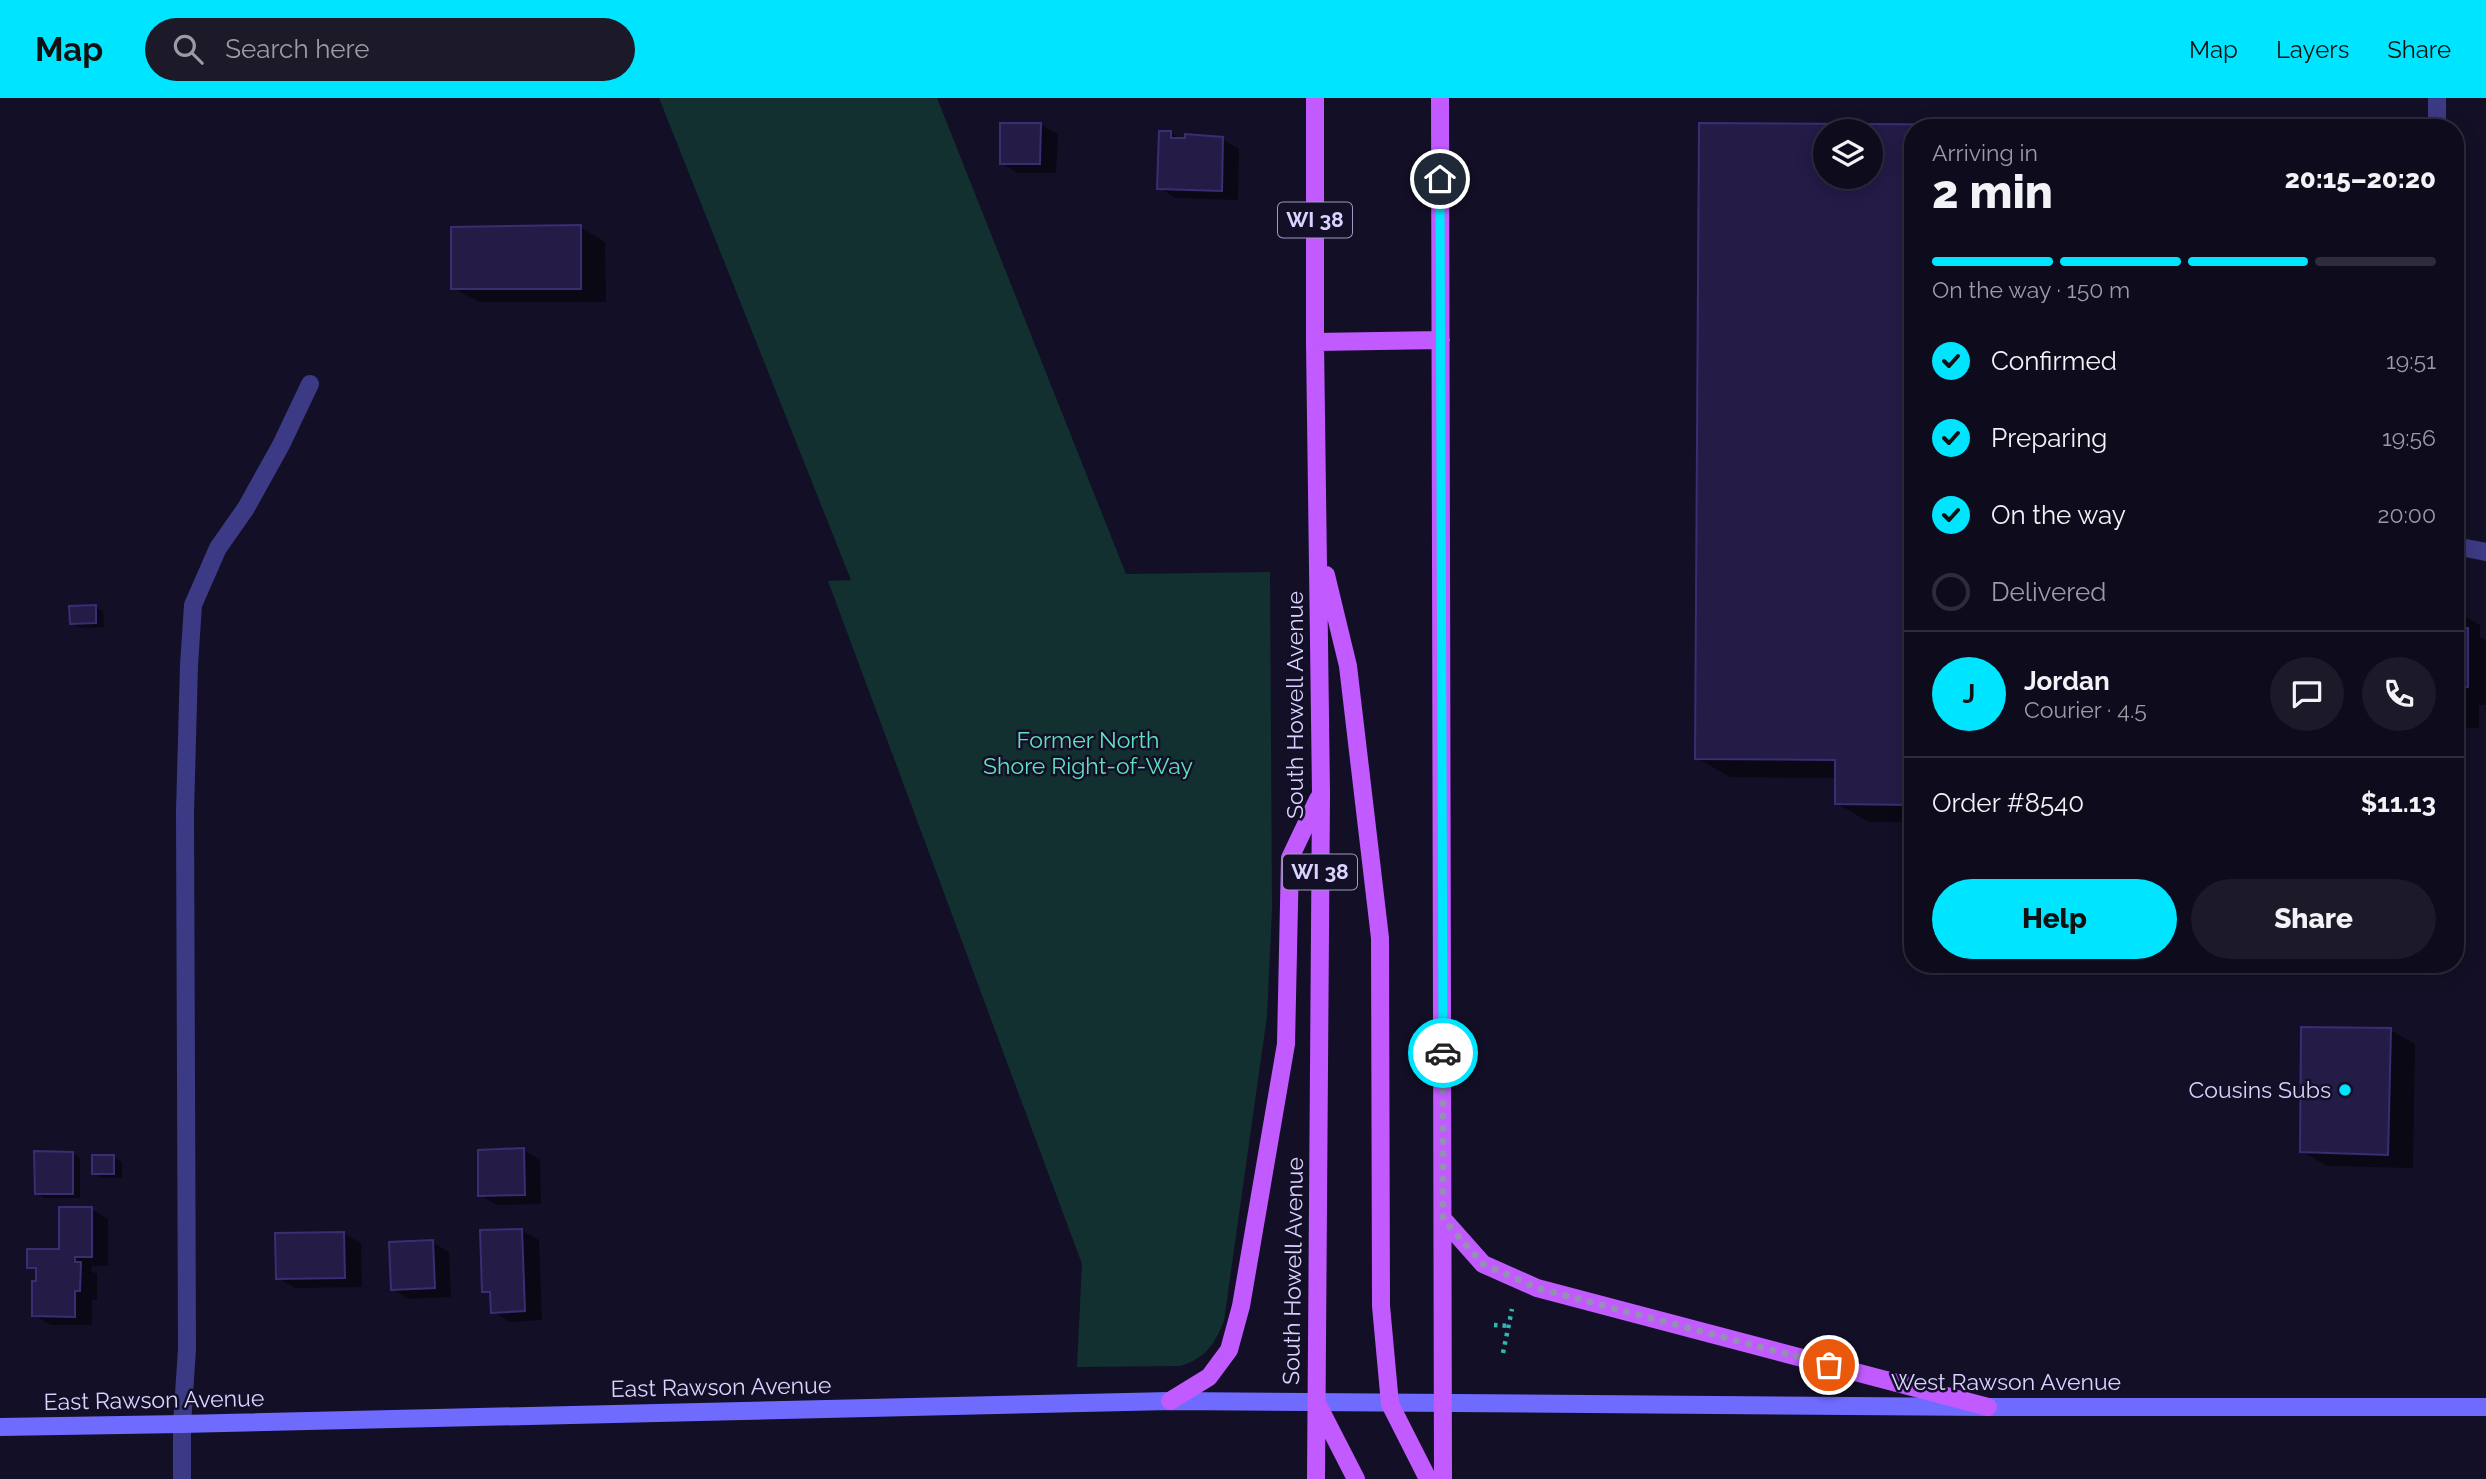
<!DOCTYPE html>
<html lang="en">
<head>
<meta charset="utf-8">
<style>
	body { margin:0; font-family:Raleway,sans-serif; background:#1c1929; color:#f1f3f6; height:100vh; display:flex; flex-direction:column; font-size:26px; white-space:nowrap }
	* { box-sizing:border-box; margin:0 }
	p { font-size:23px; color:#9b9ba3 }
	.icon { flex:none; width:38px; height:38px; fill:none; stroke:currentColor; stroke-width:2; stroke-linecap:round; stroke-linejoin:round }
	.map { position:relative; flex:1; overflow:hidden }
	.drawer { position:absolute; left:1904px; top:21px; width:560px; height:854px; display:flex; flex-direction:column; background:#0e0b1c; border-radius:28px; box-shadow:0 4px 18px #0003,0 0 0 2px #2e2b3b }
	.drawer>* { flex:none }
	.tools { position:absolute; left:1813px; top:21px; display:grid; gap:14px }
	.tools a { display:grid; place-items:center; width:70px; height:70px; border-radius:50%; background:#0e0b1c; box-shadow:0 4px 18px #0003,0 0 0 2px #2e2b3b; font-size:35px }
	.pin { position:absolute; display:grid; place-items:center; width:60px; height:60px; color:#fff; margin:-30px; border:4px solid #fff; border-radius:50%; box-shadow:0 2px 7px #0007 }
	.courier { position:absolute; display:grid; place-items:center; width:70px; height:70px; margin:-35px; border:5px solid #00e5ff; border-radius:50%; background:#fff; color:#222; box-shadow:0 2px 9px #0007 }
	.summary em { font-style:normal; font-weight:800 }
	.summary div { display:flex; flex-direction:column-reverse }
	.summary { display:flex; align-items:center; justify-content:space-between; height:119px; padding:0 28px }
	h1 { font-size:46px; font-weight:800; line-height:52px }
	.bar { display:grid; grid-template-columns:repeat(4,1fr); gap:10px 7px; align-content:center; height:84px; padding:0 28px }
	.bar i { height:9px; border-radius:5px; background:#2e2b3b }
	.bar .selected { background:#00e5ff }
	.bar p { grid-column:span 4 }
	.line { display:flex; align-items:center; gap:18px; padding:0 28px; border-top:2px solid #2e2b3b }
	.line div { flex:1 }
	.round { display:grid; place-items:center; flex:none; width:74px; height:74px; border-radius:37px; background:#1c1929 }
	ol { padding:0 28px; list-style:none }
	li { display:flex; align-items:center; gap:21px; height:77px }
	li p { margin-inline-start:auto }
	li .icon { padding:7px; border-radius:50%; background:#00e5ff; color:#111; stroke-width:4 }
	li:last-child { color:#9b9ba3 }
	li i { width:38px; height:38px; border:4px solid #2e2b3b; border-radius:50% }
	.action { display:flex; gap:14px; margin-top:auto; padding:14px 28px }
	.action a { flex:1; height:80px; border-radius:42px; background:#00e5ff; color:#111; font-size:28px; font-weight:800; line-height:80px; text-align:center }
	.action a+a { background:#1c1929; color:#f1f3f6 }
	header { display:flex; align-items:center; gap:42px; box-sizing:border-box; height:98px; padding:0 35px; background:#00e5ff; color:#111 }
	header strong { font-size:33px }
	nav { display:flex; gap:38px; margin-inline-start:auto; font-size:24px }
	.search { width:490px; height:63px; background:#1c1929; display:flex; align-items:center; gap:18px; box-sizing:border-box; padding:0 24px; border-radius:38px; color:#9b9ba3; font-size:26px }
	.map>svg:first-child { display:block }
</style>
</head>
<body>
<header>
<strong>Map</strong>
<div class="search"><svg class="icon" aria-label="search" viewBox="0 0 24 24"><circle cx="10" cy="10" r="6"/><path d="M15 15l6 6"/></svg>Search here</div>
<nav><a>Map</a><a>Layers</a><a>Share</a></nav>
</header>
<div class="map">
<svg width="2486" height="1381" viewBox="0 0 2486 1381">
	<rect width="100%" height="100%" fill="#130f26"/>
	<path fill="#12302f" d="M659 0H937L1126 476 1270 474 1272 812 1267 918 1224 1223C1214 1247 1206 1260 1180 1268L1077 1269 1082 1166 828 483 851 482Z"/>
	<path fill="#0007" fill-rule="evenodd" d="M1041 27 1058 36 1056 75H1018L1001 65Z
		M1701 27 2144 30H1913V724H1869L1836 705V680L1730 679 1697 660ZM1825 33H1871V79H1825Z
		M1171 35 1182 42 1222 41 1239 51 1238 102 1176 100 1159 90Z
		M580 129 605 144 606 204H479L453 190Z
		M95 509 103 513 104 529 80 530 72 525Z
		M2455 513 2480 527V539L2486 542V607H2479V630H2455Z
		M2390 932 2415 946 2413 1070 2327 1068 2301 1053Z
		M523 1052 540 1062 541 1106 497 1107 480 1097Z
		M72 1055 80 1060V1100H44L36 1095Z
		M114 1059 122 1064V1080H102L94 1075Z
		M91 1111 108 1121V1168H92L91 1173 97 1176V1202H92V1227H51L34 1217 38 1174 29 1169 60 1153Z
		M522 1133 539 1142 542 1222 510 1224 493 1214 492 1198 484 1193Z
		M344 1136 361 1145 362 1189 295 1190 278 1180Z
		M432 1144 449 1154 451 1199 409 1201 392 1191Z"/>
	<path fill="#241b47" stroke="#3b2d73" stroke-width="2" fill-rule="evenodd" d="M1000 25H1041L1040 66H1000Z
		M1699 25 2340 29 1913 30 1912 707 1835 706V662L1695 661ZM1825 33H1871V79H1825Z
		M1159 33H1171V40H1185V36L1223 39 1222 93 1157 91Z
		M581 127V191H451V129Z
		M96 507V525L70 526 69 508Z
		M2455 530H2468V589H2455Z
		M2301 929 2391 930 2388 1057 2300 1054Z
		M524 1050 525 1097 478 1098V1052Z
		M34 1053 73 1054V1096H35Z
		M92 1057H114V1076H92Z
		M59 1109H92V1159H75V1164H81L80 1193H75V1219L32 1218V1183H36V1170H27V1151H59Z
		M522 1131 525 1213 491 1215 490 1194H482L480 1132Z
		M344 1134 345 1180 276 1181 275 1135Z
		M433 1142 435 1190 391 1192 389 1144Z"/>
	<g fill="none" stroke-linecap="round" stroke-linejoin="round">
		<path stroke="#2fb8b0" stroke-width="4.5" stroke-dasharray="3.5 5" stroke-linecap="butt" d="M1494 1227 1508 1228
			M1503 1255 1512 1211"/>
		<path stroke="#3d3a85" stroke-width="18" d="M2437 30V0
			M2455 448 2486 454
			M182 1381V1326L187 1251 185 714 189 567 193 507 218 450 246 410 281 347 310 286"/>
		<path stroke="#6f6bff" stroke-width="18" d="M0 1329 182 1326 1170 1303 1988 1309H2486"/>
		<path stroke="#c25bff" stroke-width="18" d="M1315 0V244L1321 695 1316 1381
			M1440 0 1443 1381
			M1315 244 1441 242
			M1326 477 1348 568 1380 840 1381 1208 1390 1306 1428 1381
			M1443 1121 1483 1166 1537 1190 1988 1309
			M1170 1303 1209 1279 1229 1252 1241 1208 1286 946 1290 760 1318 701
			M1318 1307 1356 1381"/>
	</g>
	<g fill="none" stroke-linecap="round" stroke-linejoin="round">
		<path stroke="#948fb3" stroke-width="7" stroke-dasharray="0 12.6" d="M1443 955V1121L1483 1166 1537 1190 1829 1267"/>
		<path stroke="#00e5ff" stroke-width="9" d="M1440 81 1443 955"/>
	</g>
	<circle fill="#00e5ff" stroke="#130f26" stroke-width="2.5" cx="2345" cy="992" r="7"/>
	<g text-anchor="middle" stroke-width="5" stroke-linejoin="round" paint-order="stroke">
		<g fill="#130f26" stroke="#9e99be" stroke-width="2">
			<rect x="1278" y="104.5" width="74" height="35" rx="5"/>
			<rect x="1283" y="756.5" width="74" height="35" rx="5"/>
		</g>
		<g font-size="21" font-weight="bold" fill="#d9d4ff">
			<text x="1315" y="129">WI 38</text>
			<text x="1320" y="781">WI 38</text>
		</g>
		<g font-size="23" fill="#d9d4ff" stroke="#130f26">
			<text transform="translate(1295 607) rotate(-90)" y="8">South Howell Avenue</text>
			<text transform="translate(1293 1173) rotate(-89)" y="8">South Howell Avenue</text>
			<text x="2006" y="1292">West Rawson Avenue</text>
			<text transform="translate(721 1289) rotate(-1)" y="8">East Rawson Avenue</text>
			<text transform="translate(154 1302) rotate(-1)" y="8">East Rawson Avenue</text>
		</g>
		<g font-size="23" fill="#5fe0c0" stroke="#130f26">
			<text x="1088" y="650">Former North<tspan x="1088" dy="26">Shore Right-of-Way</tspan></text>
		</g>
		<g font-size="23" fill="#d9d4ff" stroke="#130f26" text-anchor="end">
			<text x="2331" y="1000">Cousins Subs</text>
		</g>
	</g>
</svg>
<div class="tools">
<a><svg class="icon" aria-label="layers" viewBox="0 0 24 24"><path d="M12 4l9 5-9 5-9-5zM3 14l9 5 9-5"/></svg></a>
</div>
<div class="pin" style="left:1829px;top:1267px;background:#ea580c"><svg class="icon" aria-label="bag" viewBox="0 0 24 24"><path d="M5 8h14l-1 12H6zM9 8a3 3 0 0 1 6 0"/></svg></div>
<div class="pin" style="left:1440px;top:81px;background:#1f2937"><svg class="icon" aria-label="home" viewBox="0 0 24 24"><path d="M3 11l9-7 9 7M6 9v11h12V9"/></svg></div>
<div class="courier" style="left:1443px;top:955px"><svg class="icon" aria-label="car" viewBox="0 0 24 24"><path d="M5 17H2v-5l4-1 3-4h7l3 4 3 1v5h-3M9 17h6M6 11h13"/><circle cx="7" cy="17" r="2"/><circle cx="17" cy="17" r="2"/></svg></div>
<section class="drawer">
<div class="summary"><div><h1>2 min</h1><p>Arriving in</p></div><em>20:15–20:20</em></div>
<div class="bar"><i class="selected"></i><i class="selected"></i><i class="selected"></i><i></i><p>On the way · 150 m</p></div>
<ol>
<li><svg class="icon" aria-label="check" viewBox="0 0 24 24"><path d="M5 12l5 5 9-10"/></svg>Confirmed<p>19:51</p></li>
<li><svg class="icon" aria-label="check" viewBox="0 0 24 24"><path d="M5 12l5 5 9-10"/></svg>Preparing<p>19:56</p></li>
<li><svg class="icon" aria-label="check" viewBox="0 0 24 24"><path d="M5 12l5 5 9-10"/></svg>On the way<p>20:00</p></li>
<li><i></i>Delivered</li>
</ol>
<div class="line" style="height:126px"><b class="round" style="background:#00e5ff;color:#111">J</b><div><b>Jordan</b><p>Courier · 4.5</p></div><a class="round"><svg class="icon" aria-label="chat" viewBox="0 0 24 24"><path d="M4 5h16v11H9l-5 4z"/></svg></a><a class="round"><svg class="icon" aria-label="phone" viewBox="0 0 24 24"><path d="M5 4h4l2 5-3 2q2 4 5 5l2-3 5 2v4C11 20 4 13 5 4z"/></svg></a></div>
<div class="line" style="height:91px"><div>Order #8540</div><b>$11.13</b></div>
<div class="action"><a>Help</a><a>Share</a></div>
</section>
</div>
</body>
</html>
